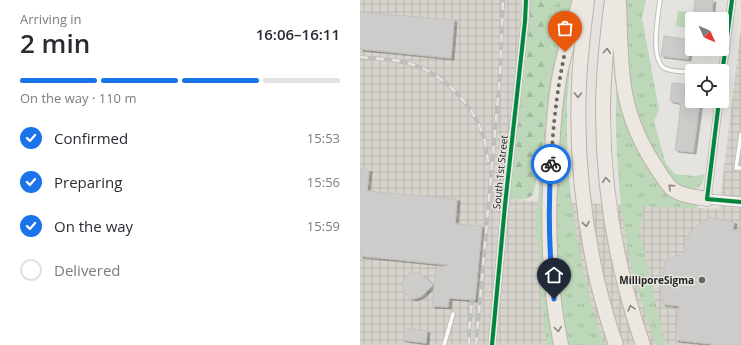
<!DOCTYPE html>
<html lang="en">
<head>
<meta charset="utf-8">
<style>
	body { margin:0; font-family:"Open Sans",sans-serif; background:#f7f7f7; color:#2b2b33; height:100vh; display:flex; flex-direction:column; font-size:15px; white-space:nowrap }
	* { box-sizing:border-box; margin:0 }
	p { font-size:13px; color:#7c7c81 }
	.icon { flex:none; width:22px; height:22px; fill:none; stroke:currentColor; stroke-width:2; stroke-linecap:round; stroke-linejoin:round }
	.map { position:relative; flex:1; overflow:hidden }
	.drawer { display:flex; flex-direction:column; background:#fff; width:360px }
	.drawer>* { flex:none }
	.needle { width:26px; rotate:135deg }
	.controls { position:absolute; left:325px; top:12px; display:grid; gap:8px }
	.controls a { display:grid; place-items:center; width:44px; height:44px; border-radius:4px; background:#fff; box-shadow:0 4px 16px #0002; font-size:20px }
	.pin { position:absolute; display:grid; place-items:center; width:34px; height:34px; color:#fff; margin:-41px -17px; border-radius:50% 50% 50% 0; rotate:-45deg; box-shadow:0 0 4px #0007 }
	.pin .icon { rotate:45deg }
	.courier { position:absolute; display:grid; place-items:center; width:40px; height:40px; margin:-20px; border:3px solid #1a73e8; border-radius:50%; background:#fff; color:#222; box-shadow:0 1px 5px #0007 }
	.summary em { font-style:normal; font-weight:600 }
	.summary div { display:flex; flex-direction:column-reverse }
	.summary { display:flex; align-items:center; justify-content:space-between; height:68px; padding:0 20px }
	h1 { font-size:26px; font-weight:600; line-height:30px }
	.bar { display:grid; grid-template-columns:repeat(4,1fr); gap:6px 4px; align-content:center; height:48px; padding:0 20px }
	.bar i { height:5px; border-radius:3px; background:#e1e1e2 }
	.bar .selected { background:#1a73e8 }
	.bar p { grid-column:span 4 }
	ol { padding:0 20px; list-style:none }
	li { display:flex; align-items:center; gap:12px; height:44px }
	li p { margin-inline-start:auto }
	li .icon { padding:4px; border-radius:50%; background:#1a73e8; color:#fff; stroke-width:4 }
	li:last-child { color:#7c7c81 }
	li i { width:22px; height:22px; border:2px solid #e1e1e2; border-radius:50% }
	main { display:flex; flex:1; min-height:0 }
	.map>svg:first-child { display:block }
</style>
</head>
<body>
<main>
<section class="drawer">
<div class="summary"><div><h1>2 min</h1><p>Arriving in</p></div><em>16:06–16:11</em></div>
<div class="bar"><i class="selected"></i><i class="selected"></i><i class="selected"></i><i></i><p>On the way · 110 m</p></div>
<ol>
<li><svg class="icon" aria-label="check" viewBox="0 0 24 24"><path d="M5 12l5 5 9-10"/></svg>Confirmed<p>15:53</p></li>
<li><svg class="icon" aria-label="check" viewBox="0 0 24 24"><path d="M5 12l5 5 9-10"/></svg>Preparing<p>15:56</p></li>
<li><svg class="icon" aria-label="check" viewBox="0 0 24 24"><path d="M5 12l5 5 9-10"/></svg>On the way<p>15:59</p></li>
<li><i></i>Delivered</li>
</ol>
</section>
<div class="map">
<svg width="381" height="345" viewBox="0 0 381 345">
	<defs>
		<pattern id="industrial-grid" width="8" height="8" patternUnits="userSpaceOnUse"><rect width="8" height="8" fill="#d6d4cc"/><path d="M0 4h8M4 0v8" fill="none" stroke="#b8b6af"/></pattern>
		<pattern id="grass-tufts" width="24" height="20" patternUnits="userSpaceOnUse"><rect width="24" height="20" fill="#bcd8b8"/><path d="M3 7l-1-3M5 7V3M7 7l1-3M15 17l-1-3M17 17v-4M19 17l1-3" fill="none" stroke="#a1b99e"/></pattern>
		<pattern id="forest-firs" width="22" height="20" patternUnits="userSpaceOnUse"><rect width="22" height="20" fill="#bcd8b8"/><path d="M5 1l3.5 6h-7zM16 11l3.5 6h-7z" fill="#a1b99e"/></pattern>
		<filter id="shadow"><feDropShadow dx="3" dy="2" stdDeviation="0" flood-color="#0004"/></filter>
	</defs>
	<rect width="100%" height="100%" fill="#e4e3e0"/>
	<path fill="url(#industrial-grid)" d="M0 0H161L160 29 142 197 150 200 359 209 381 28V345H0Z"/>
	<path fill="url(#grass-tufts)" d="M196 0H211L206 31 196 81V345H187L184 327 176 224 179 189 178 172 181 160 189 62 192 43 189 19Z
		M266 0H286L282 18 299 110 294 121 306 164 315 174 334 176 345 174C341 192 335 190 319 189L293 157 269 94 265 10Z
		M210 56 209 80 207 100V139L208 168 214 222 221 260 232 307 244 345H205L200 307 194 225 201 102Z
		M258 60 286 158 337 202 338 206V209L283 206 280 232 305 345H296C290 326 283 307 277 287 257 214 253 136 258 60Z"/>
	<path fill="url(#forest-firs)" d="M170 0H196L189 19 192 43 189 62 181 160 173 195 166 199 150 200 169 28Z"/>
	<path fill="#bcd8b8" d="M318 11 330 12 327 28 316 26Z"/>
	<path fill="#cecccb" stroke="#c4c3c1" filter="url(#shadow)" d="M335 0H353L351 19H333Z
		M0 12 94 20 91 58 0 49Z
		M304 36 332 40V48L330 47 328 59 301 56Z
		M312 83 325 84 324 93 332 94V101H340L333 152 315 150 321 103 310 101Z
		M0 169 9 170 7 191 97 199 95 224 122 226 115 300 89 298 88 307 72 306 76 268 90 265 0 256Z
		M348 217 374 222 373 230 381 231V345H352L353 344 315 340 319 306 302 304 303 299H300L305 260H307L308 258 314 259 315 255 323 256 325 239 329 240 330 231 347 220Z
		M56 272 62 275 73 285 62 296 54 299 50 298 43 292 42 288V284L43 279 46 276 50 273Z
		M44 328 67 331 66 343 43 340Z"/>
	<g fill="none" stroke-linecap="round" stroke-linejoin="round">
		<g stroke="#bebebb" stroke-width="5.5">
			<path id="service" d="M300 0C298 15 290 58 304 68 311 72 324 71 332 73
				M381 134 376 168H381
				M84 345 93 314"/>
		</g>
		<g stroke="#bebebb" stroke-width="9">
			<path id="minor" d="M362 74 372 0
				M347 199 359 101
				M132 345 145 205 165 21 166 0"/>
		</g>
		<g stroke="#bebebb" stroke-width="11">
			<path id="tertiary" d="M347 199 381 202"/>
		</g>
		<g stroke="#bbb4ac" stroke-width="16">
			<path id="motorway" d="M227 0C224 28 220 56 219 85 216 152 223 219 238 284 243 304 249 325 256 345
				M252 0C247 37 243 75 243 112 243 192 257 270 283 345
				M259 3C260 28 260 54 263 79 266 109 278 139 294 164 300 173 305 182 312 189 322 196 336 197 347 199
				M201 345C188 281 187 216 192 152 193 128 195 103 199 79 204 52 212 26 220 0"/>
		</g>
		<use href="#service" stroke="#fbfbfa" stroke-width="3.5"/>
		<use href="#minor" stroke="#fbfbfa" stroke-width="7"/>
		<use href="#tertiary" stroke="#fbfbfa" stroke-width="9"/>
		<use href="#motorway" stroke="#ede7e1" stroke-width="14"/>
		<g stroke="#bfbebe" stroke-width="4">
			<path id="rail" d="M0 57C18 59 37 59 54 65 86 76 114 106 124 138 126 146 127 154 128 163
				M109 345V330L112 300
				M116 345 140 75 143 0"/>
		</g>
		<use href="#rail" stroke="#e5e4df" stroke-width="2.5" stroke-dasharray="8" stroke-linecap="butt"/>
		<g stroke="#e5e4df" stroke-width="6">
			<path id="cycleway" d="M362 74 372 0
				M359 101 347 199 381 202
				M132 345 145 205 165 21 166 0"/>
		</g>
		<use href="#cycleway" stroke="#00873e" stroke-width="4"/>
	</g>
	<defs><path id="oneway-chevron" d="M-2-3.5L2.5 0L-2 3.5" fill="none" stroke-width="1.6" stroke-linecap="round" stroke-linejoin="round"/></defs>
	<g stroke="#898682">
		<use href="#oneway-chevron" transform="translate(247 51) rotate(-85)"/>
		<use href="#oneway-chevron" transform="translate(218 95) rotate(91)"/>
		<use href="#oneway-chevron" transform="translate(246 180) rotate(-95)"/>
		<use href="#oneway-chevron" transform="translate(311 187) rotate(-138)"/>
		<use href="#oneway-chevron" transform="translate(226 224) rotate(80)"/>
		<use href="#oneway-chevron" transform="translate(271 308) rotate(-106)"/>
		<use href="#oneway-chevron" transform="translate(198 329) rotate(82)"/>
	</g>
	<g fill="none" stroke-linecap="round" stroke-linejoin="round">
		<path stroke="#686865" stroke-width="4" stroke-dasharray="0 7.2" d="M191 164C193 126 197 89 205 52"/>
		<path stroke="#1a73e8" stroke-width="5" d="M191 164C188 209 189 254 194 299"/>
	</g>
	<circle fill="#686865" stroke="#e5e4df" stroke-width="1.5" cx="342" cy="280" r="4"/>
	<g text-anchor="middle" stroke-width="3" stroke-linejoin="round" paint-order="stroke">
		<g font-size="10" fill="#252523" stroke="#e5e4df">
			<text transform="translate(140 172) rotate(-84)" y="4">South 1st Street</text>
		</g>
		<g font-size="10" font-weight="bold" fill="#252523" stroke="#e5e4df" text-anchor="end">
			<text x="334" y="284">MilliporeSigma</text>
		</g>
	</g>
</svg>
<div class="controls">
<a><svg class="needle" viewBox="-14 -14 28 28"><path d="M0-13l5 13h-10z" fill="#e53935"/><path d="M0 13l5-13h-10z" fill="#7c7c81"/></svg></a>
<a><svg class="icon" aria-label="locate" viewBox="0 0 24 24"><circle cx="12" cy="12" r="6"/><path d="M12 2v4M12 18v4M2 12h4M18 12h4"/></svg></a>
</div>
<div class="pin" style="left:205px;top:52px;background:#ea580c"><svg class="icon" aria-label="bag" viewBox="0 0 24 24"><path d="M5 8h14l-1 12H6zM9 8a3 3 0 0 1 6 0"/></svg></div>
<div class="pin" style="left:194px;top:299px;background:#1f2937"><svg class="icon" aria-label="home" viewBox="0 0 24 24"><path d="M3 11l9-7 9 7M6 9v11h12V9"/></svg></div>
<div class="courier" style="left:191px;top:164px"><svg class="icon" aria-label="bike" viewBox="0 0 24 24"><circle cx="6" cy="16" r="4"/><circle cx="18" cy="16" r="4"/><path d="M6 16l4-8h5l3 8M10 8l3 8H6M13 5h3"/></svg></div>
</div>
</main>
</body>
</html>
